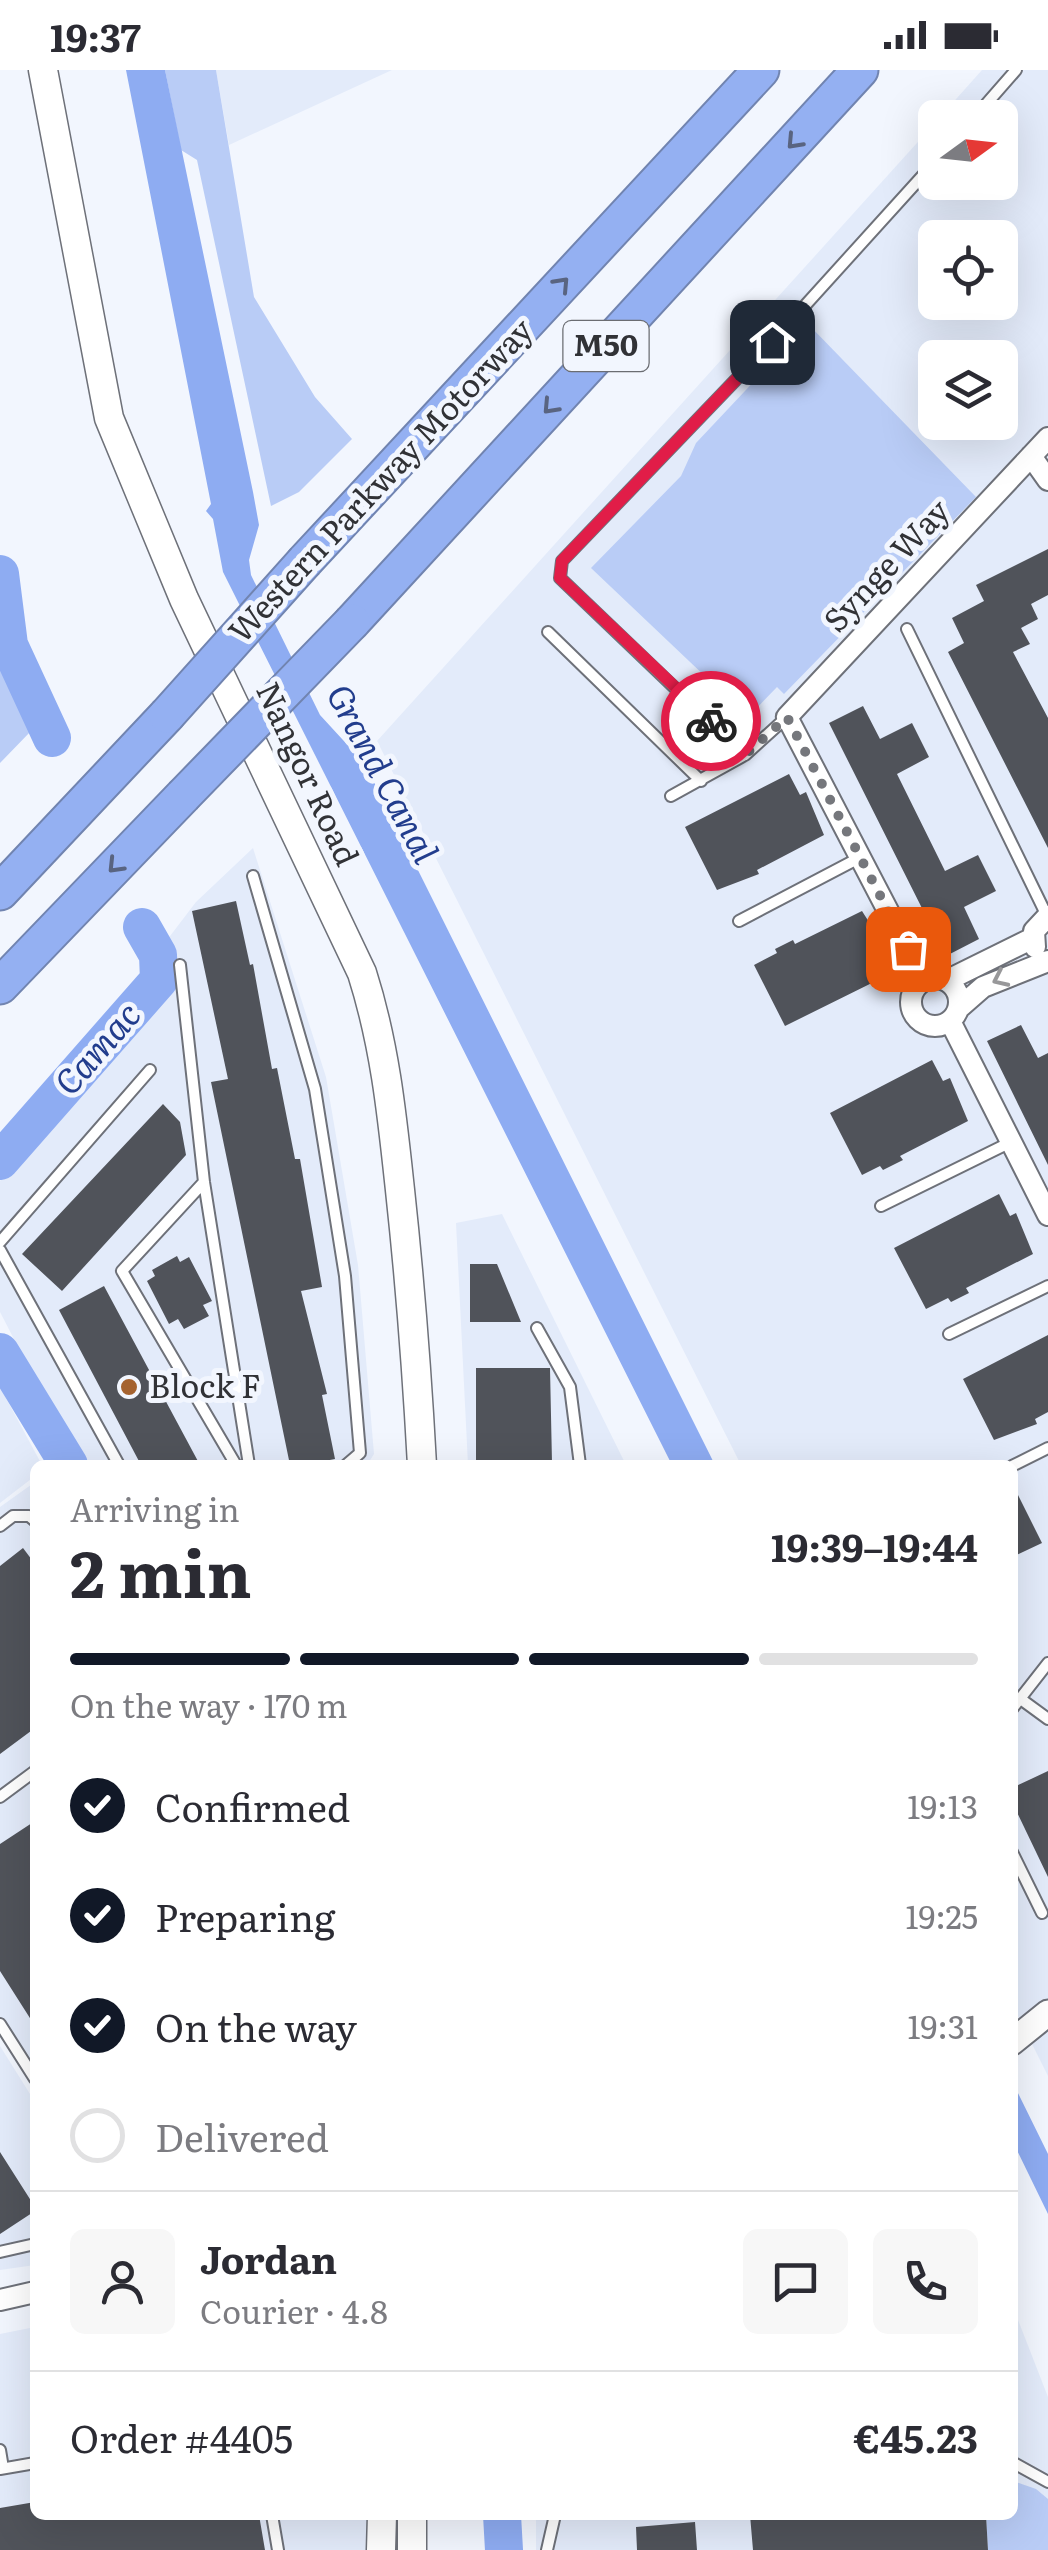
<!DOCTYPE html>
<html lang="en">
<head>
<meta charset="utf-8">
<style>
	body { margin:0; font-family:Literata,serif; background:#f7f7f7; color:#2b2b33; height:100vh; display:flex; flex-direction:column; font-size:38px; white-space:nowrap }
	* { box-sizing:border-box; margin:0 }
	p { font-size:32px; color:#7c7c81 }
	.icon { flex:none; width:55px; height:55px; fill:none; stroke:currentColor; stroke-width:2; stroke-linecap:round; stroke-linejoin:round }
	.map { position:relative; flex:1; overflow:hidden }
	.details { position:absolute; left:30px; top:1390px; width:988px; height:1060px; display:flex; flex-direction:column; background:#fff; border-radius:15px; box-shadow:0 10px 40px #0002 }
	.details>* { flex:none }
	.needle { width:65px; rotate:75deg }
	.fabs { position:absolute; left:918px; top:30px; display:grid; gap:20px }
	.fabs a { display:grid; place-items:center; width:100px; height:100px; border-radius:15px; background:#fff; box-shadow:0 10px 40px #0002; font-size:50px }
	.pin { position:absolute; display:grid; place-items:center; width:85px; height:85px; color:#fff; margin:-42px; border-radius:20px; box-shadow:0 5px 15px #0006 }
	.courier { position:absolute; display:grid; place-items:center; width:100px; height:100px; margin:-50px; border:8px solid #e11d48; border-radius:50%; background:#fff; color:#222; box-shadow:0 2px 12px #0007 }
	.summary em { font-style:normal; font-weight:700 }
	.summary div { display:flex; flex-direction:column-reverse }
	.summary { display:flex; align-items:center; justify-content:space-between; height:170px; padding:0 40px }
	h1 { font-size:65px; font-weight:700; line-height:75px }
	.bar { display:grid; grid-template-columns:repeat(4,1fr); gap:15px 10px; align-content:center; height:120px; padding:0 40px }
	.bar i { height:12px; border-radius:8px; background:#e1e1e2 }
	.bar .on { background:#111827 }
	.bar p { grid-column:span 4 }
	.line { display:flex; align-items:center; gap:25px; padding:0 40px; border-top:2px solid #e1e1e2 }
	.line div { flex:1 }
	.round { display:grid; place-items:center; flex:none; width:105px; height:105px; border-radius:15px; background:#f7f7f7 }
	ol { padding:0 40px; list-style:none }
	li { display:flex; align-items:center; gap:30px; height:110px }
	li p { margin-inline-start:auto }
	li .icon { padding:10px; border-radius:50%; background:#111827; color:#fff; stroke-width:4 }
	li:last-child { color:#7c7c81 }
	li i { width:55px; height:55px; border:5px solid #e1e1e2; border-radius:50% }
	.status { display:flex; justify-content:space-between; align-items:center; height:70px; padding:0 50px; background:#fff; direction:ltr }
	.status svg { height:28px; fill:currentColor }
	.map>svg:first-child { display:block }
</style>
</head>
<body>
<div class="status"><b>19:37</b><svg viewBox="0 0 49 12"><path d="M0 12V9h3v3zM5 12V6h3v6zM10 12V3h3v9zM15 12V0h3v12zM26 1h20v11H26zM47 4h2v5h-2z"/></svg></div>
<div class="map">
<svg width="1048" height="2480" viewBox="0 0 1048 2480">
	<rect width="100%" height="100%" fill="#f2f6fe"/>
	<path fill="#e3ebfa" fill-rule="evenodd" d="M216 0H392L229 75Z
		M982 0H1048V2006L1013 1936 1012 1395H741L377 671 935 53V112H1000V48L940 47ZM935 168H1000V232H935ZM935 288H1000V352H935Z
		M253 778 326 1007 358 1195 374 1384 367 1395H79L0 1242V1111L165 919 172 899 167 870 196 832Z
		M502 1144 626 1395H468L456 1153Z
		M0 1317 42 1395H35V1406L0 1433Z
		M35 1412V2018L0 1963V1437Z
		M0 1976 35 2032V2195L0 2200Z
		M1013 2237 1048 2327V2480H536V2445H1012Z
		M35 2257V2445H369L371 2480H0V2264Z"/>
	<path fill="#b9ccf6" d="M165 0H216L254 227 315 327 352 369 299 422 271 436 197 90 181 80Z
		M808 254 976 427 784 624 777 617 748 647 591 498 681 406 696 373Z
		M0 555 4 577 44 666 32 660 0 693Z
		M1013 2411 1036 2419 1048 2429V2480H988L986 2445H1012Z"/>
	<path fill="#8eacf2" d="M126 0H165L253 422 259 455 249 490 251 505 320 645 365 694 715 1395H672L223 502 213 449 206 441 211 434Z
		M1013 2013 1048 2084V2144L1013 2072Z"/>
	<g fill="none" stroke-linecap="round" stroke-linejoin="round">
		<path stroke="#8eacf2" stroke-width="38" d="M0 504 9 575 52 668
			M0 1091 159 910 158 885 142 857
			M0 1282 69 1395
			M502 2445 504 2480"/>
	</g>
	<path fill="#50535a" d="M1048 479V525L1031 534 1038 549 1021 558 1030 574 1013 582 1048 648V778L948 582 964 573 952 548 984 531 976 515Z
		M863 636 880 669 912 653 929 687 897 704 945 801 978 785 996 821 964 837 979 869 946 886 829 653Z
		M789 704 800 725 806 722 824 765 757 800 759 804 717 820 685 757Z
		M236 831 250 895 253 894 272 999 277 998 295 1089H300L322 1217 301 1221 327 1324 322 1325 335 1389 304 1395H290L211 1012 228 1009 192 841Z
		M862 841 886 879 879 882 890 904 785 956 754 895 777 883 775 879 793 870 795 874Z
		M1021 955 1038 988 1048 983V1095L987 971Z
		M932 990 943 1011 950 1008 968 1051 900 1086 903 1090 883 1100 880 1096 862 1105 830 1043Z
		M163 1034 180 1052 186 1085 62 1221 22 1184Z
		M999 1124 1010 1146 1016 1143 1033 1184 966 1218 969 1223 951 1232 948 1228 926 1239 894 1178Z
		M177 1186 180 1192 189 1187 212 1231 203 1235 209 1246 184 1259 178 1249 169 1254 147 1211 155 1206 152 1200Z
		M470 1194H497L521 1252H470Z
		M104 1216 200 1395H141L59 1240Z
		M1048 1265V1342L1035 1349 1037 1354 994 1370 963 1309Z
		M476 1298H550L552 1393H476Z
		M1012 1413 1042 1473 1012 1487Z
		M23 1478 35 1494V1658L0 1684V1496Z
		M1048 1701V1807L1012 1732V1718Z
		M35 1751V1956L0 1901V1774Z
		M0 2082 35 2137V2141L0 2164Z
		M35 2432V2445H259L265 2480H0V2438Z
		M750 2445H986L988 2480H753Z
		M695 2452 697 2480H637L636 2457Z"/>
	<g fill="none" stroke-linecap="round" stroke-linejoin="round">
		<g stroke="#6e7179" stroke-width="14">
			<path id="service" d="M974 48 1016 0
				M907 559 1047 846
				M548 562 701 711
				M787 647 745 685 560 508 562 491 772 272 935 92
				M671 726 745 685
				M253 806 315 1019 345 1206 360 1383 346 1395
				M739 851 861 787
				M180 895 204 1112 249 1395
				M204 1112 122 1201 236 1395
				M881 1136 1011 1072
				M0 1172 150 1000
				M0 1180 119 1395
				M537 1258 570 1317 580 1395
				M949 1264 1048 1216
				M1012 1396 1048 1378
				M0 1456 13 1446H29L35 1451
				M1022 1630 1048 1649
				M1012 1639 1048 1593
				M0 1727 35 1701
				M1012 1782 1042 1843
				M0 1954 35 2009
				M0 2182 35 2174
				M0 2380 3 2398
				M1012 2392 1048 2412
				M0 2399 35 2393
				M272 2445 278 2480
				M547 2480 555 2445"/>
		</g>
		<g stroke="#6e7179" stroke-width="24">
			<path id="minor" d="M1031 386 1048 410
				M1035 877 1034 861 1048 846
				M911 932a24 24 0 1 1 48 0a24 24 0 1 1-48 0Z
				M924 910 787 647 1048 368
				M948 910 1033 868
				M959 938 983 917 1048 891
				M950 951 1048 1145
				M0 2230 35 2222"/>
		</g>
		<g stroke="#6e7179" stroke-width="29">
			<path id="tertiary" d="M1012 1972 1048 1943"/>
		</g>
		<g stroke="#6e7179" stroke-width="31">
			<path id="secondary" d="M43 0 109 348 184 529 362 903C385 975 392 1045 400 1120 410 1212 417 1303 422 1395
				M381 2480 382 2445
				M412 2480V2445"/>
		</g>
		<g stroke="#7184b0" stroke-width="39">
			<path id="motorway" d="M305 491 761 0
				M352 552 860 0
				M0 822 167 645
				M0 916 183 726"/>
		</g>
		<use href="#service" stroke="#fff" stroke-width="10"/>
		<use href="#minor" stroke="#fff" stroke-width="20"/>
		<use href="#tertiary" stroke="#fff" stroke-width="25"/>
		<use href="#secondary" stroke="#fff" stroke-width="28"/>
		<use href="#motorway" stroke="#94b0f2" stroke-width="35"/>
		<g stroke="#7184b0" stroke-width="39" stroke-linecap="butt">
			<path id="motorway-bridge" d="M167 645 305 491
				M183 726 352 552"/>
		</g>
		<use href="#motorway-bridge" stroke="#94b0f2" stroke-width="35"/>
	</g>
	<defs><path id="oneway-chevron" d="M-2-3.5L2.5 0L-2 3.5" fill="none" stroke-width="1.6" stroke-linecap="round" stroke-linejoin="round" transform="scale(2.5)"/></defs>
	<g stroke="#596481">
		<use href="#oneway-chevron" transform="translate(794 72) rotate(133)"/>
		<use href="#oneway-chevron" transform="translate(562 214) rotate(-47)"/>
		<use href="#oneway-chevron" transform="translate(550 337) rotate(133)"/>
		<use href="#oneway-chevron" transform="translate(115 796) rotate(134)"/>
	</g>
	<use stroke="#98989a" href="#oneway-chevron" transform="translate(1000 909) rotate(155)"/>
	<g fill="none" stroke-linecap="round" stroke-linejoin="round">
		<path stroke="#75777c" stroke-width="10" stroke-dasharray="0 18" d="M711 651 745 685 787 647 908 879"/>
		<path stroke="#e11d48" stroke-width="12" d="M711 651 560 508 562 491 772 272"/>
	</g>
	<circle fill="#a56330" stroke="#f2f6fe" stroke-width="4" cx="129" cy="1317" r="10"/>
	<g text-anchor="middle" stroke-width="10" stroke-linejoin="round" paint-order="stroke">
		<rect fill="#f2f6fe" stroke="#6b6d72" stroke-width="2.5" x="563.5" y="251" width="85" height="50" rx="8"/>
		<g font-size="30" font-weight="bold" fill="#313236">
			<text x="606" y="286">M50</text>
		</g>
		<g font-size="32" fill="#313236" stroke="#f2f6fe">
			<text transform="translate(381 411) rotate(-47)" y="11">Western Parkway Motorway</text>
			<text transform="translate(887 496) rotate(-47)" y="11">Synge Way</text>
			<text transform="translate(307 704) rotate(65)" y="11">Nangor Road</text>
		</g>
		<g font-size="32" fill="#313236" stroke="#f2f6fe" text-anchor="start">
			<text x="149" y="1328">Block F</text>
		</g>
		<g font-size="35" font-style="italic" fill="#223d8d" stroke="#f2f6fe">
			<text transform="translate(382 704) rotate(62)" y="12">Grand Canal</text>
			<text transform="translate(98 979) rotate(-49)" y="12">Camac</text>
		</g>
	</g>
</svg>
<div class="fabs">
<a><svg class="needle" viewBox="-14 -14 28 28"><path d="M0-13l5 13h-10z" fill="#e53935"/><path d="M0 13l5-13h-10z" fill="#7c7c81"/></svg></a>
<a><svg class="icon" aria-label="locate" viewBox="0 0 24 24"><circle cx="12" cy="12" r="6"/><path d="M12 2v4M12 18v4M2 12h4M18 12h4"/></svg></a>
<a><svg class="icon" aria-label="layers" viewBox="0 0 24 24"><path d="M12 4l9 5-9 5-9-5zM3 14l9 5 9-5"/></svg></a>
</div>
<div class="pin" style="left:908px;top:879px;background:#ea580c"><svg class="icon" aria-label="bag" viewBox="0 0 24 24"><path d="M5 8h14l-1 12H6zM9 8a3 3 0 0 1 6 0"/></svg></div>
<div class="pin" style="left:772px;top:272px;background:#1f2937"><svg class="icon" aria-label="home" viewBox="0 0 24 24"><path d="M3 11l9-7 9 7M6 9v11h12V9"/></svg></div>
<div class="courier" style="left:711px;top:651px"><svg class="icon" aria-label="bike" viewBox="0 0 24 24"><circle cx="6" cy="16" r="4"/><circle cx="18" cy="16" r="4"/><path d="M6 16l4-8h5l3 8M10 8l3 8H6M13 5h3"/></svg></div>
<section class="details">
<div class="summary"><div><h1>2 min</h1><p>Arriving in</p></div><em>19:39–19:44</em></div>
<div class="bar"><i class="on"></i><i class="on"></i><i class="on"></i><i></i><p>On the way · 170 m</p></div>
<ol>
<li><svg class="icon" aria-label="check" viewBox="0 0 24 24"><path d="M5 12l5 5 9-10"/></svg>Confirmed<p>19:13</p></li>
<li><svg class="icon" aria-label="check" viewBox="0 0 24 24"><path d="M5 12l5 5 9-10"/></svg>Preparing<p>19:25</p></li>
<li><svg class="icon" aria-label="check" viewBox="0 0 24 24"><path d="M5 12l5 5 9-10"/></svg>On the way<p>19:31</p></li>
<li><i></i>Delivered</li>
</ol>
<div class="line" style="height:180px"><a class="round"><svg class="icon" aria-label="person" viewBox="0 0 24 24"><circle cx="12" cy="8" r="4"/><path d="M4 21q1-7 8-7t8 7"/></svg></a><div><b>Jordan</b><p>Courier · 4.8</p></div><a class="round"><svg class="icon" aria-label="chat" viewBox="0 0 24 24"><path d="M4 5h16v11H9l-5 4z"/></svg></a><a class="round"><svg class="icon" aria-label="phone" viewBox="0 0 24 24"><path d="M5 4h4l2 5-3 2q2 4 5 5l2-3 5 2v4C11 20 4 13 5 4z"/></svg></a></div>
<div class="line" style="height:130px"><div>Order #4405</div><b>€45.23</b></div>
</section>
</div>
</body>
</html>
